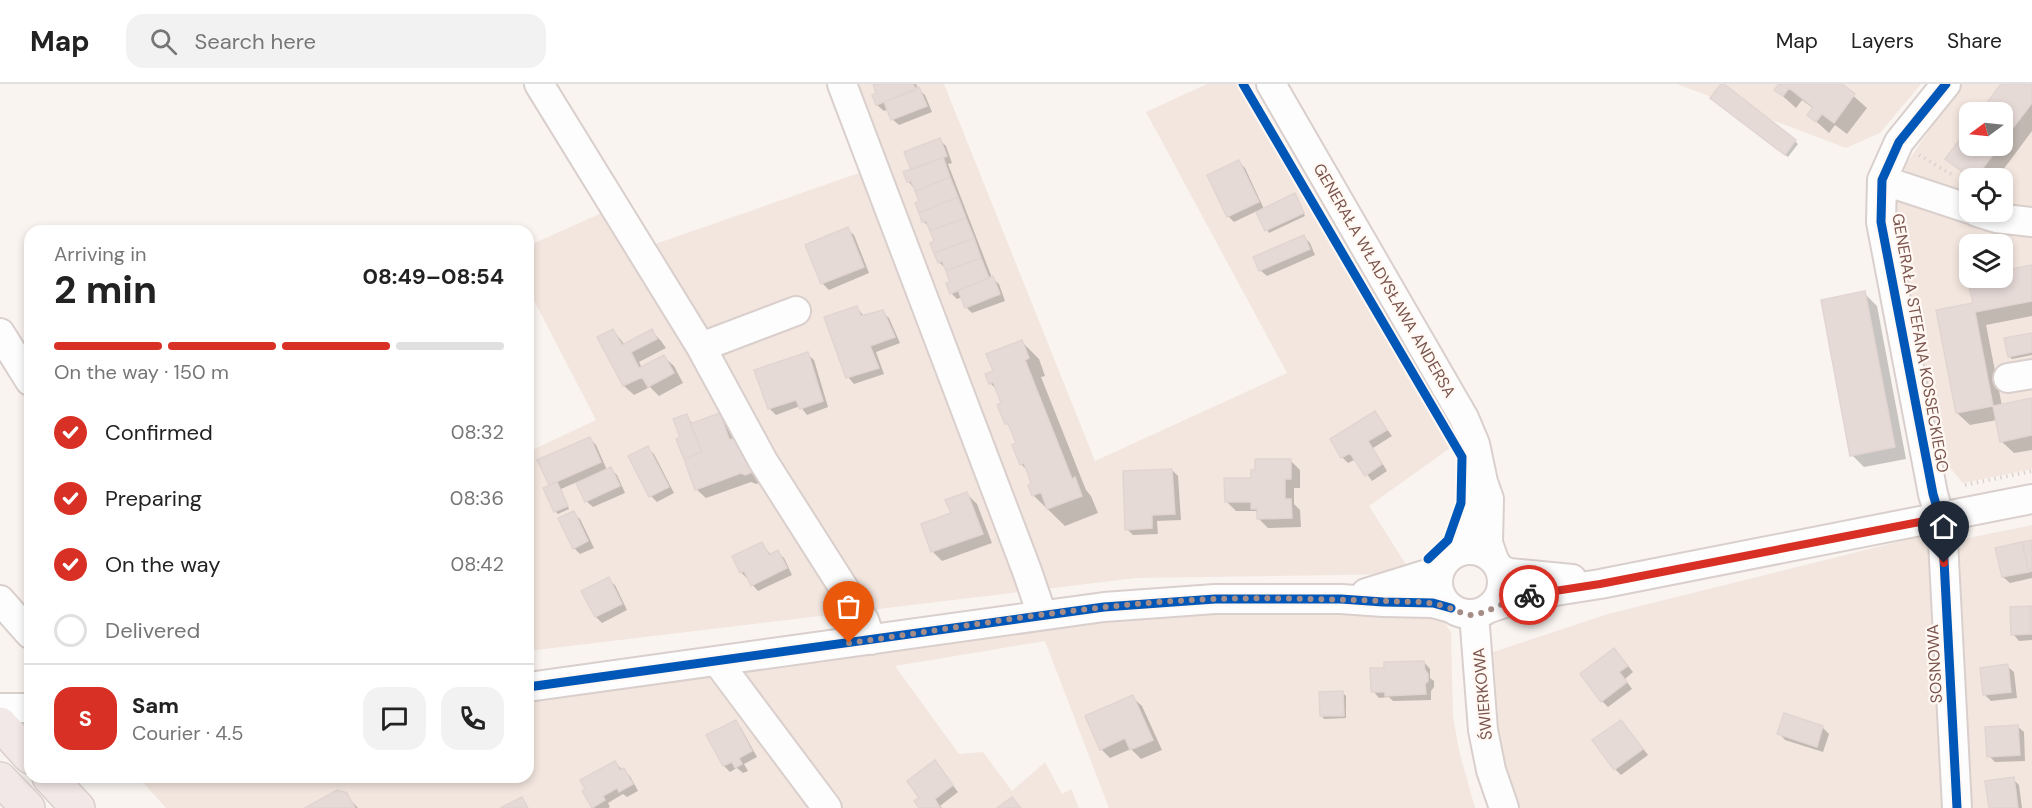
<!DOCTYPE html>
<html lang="en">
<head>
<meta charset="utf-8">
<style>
	body { margin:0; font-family:"DM Sans",sans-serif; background:#f2f2f2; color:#222; height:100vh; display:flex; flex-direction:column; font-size:22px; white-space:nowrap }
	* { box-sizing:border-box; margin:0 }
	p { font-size:20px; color:#767676 }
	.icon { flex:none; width:33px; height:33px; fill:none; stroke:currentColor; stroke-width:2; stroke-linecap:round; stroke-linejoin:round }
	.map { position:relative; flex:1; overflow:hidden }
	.side { position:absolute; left:24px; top:141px; width:510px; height:558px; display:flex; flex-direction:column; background:#fff; border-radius:18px; box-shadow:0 3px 9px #0003 }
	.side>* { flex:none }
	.needle { width:39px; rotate:255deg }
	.tools { position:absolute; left:1959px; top:18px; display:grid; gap:12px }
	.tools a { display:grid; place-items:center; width:54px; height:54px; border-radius:12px; background:#fff; box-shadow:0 3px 9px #0003; font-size:30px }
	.pin { position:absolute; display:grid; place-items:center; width:51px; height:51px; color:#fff; margin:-62px -26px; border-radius:50% 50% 50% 0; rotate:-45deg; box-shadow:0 0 6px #0007 }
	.pin .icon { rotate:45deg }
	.courier { position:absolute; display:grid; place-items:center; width:60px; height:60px; margin:-30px; border:4px solid #d93025; border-radius:50%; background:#fff; color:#222; box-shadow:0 2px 8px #0007 }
	.headline em { font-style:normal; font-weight:700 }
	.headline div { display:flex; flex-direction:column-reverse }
	.headline { display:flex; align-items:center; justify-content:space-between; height:102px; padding:0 30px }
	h1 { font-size:39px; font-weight:700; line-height:45px }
	.bar { display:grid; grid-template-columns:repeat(4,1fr); gap:9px 6px; align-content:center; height:72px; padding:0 30px }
	.bar i { height:8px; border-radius:4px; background:#e0e0e0 }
	.bar .selected { background:#d93025 }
	.bar p { grid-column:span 4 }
	.line { display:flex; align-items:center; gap:15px; padding:0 30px; border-top:2px solid #e0e0e0 }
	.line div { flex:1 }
	.round { display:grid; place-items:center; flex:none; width:63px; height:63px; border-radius:18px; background:#f2f2f2 }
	ol { padding:0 30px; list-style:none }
	li { display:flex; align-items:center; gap:18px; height:66px }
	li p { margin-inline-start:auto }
	li .icon { padding:6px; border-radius:50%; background:#d93025; color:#fff; stroke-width:4 }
	li:last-child { color:#767676 }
	li i { width:33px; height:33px; border:3px solid #e0e0e0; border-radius:50% }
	header { display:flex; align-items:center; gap:36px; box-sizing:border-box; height:84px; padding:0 30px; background:#fff; border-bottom:2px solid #e0e0e0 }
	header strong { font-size:28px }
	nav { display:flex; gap:33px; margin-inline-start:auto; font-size:21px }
	.search { width:420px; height:54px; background:#f2f2f2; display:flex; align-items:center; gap:15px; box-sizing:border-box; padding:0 21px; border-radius:18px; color:#767676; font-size:22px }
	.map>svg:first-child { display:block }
</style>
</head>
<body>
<header>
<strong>Map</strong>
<div class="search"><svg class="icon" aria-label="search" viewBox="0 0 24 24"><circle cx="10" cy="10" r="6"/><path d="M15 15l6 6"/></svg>Search here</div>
<nav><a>Map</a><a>Layers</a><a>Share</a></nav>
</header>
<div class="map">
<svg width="2032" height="724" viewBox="0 0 2032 724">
	<rect width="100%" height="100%" fill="#f9f4f0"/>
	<path fill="#f3e6df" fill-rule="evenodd" d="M829 0H944L1095 377 1287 289 1146 28 1207 0H1241L1450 364 1369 422 1412 490 1136 494 528 567V368L596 336 528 205V162L606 127 638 166 862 88Z
		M1677 0H1921L1880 49 1846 64Z
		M1960 0H2032V385L1963 399 1938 370 1893 132 1903 85ZM1970 28H2002V62H1970ZM1970 94H2002V128H1970ZM1970 160H2002V194H1970Z
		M2032 441V724H1972L1959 456Z
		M1933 449 1947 724H1520L1504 677 1499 648 1493 568 1608 530Z
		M1243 528 1438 530 1451 548 1453 632 1459 666 1475 724H1109L1045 557 895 582 959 670 983 668 1012 707 1045 678 1062 710 1071 705 1079 724H166L138 693H528V618L1048 545 1146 534Z"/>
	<path fill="#0003" d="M874 0H916L918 5 925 11 932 28 899 41 892 35 889 25 884 27 877 21 874 12 878 10Z
		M1781 0H1840L1867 24 1847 50 1835 41 1829 49 1809 31 1814 25 1802 16 1796 24 1776 6Z
		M2003 0H2032V47L1997 94 1970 95 1947 75 1970 62H2002V28H1982Z
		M1715 16 1795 57 1798 60 1788 73Z
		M940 56 946 62 952 79 948 80 992 194 999 200 1005 217 972 229 966 223 962 213 957 215 951 209 952 199 945 184 939 178 936 158 930 144 924 138 921 118 914 104 908 97 913 86Z
		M1239 78 1245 84 1264 125 1297 114 1305 132 1269 149 1257 127 1234 138 1228 132Z
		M847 145 854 151 869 189 829 206 822 199Z
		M1304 153 1310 159 1315 171 1267 192 1260 186Z
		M2032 183V232L1986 241 2002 322 2032 316V366L2014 369 2001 357 1997 336 1970 341 1957 329 1974 220 1969 195 2002 194Z
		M1864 209 1877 222 1906 375 1864 383 1852 371Z
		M857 224 864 232 882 228 889 234 900 259 876 268 884 290 854 300 848 293Z
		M613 246 625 261 652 247 661 257 666 264 639 278 642 284 664 273 674 282 683 299 659 312 650 303 634 311 624 302 599 253Z
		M2032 250V271L2012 275 2009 272Z
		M1022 258 1039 275 1045 292 1041 293 1086 406 1091 412 1098 429 1065 442 1033 411V400L1028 387 1021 380 1018 360 1013 346 1006 339 1003 320 998 307 990 299 995 288Z
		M807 270 814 276 828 323 807 331 800 322 776 331 770 325 756 287Z
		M1375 329 1392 352 1373 364 1387 387 1372 397 1356 375 1348 379 1342 373Z
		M719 331 729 340 735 357 767 396 756 400 751 398 706 414 696 405 682 354 686 332 693 340Z
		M590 355 596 361 607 386 610 385 617 391 625 409 593 423 586 417 577 398 561 405 569 425 558 430 555 427 551 402 539 377Z
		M647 364 654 370 674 409 657 418 651 412Z
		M1290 376 1300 386V404H1294V420L1300 426 1301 443 1268 444 1259 435 1258 430 1256 427H1236L1227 418 1252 395 1257 387Z
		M1172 386 1178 392 1181 436 1157 437 1158 450 1133 451 1127 445Z
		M967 410 977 420 992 459 942 477 933 468 923 441 953 430Z
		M573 429 580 435 594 464 580 470 574 464Z
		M2032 457V494L2010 499 2003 493Z
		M762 460 771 471 778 468 784 474 792 491 758 507 741 488Z
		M608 495 615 501 627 526 602 539 596 533 583 507Z
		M2032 523V556L2019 557 2013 550Z
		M1620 572 1633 588 1625 595 1632 605 1608 623 1602 617Z
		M1424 578 1430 585V594L1434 597V603L1431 607V616L1393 617 1389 613 1379 614 1373 607 1386 585Z
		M2007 582 2014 588 2017 614 1991 617 1985 611Z
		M1343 609 1346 612V634L1324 635 1322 632Z
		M1132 613 1142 622 1162 666 1141 675 1131 665 1110 674 1101 665Z
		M1785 631 1823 644 1829 650 1823 668 1785 656 1779 649Z
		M735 638 741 644 757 673 744 680 748 687 743 689 737 684 730 688 724 682Z
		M2017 642 2024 648 2025 677 1995 678 1989 672Z
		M1627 644 1648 671 1621 691 1615 685Z
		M614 678 630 692 638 707 627 713 623 710 608 719 610 723 608 724H594Z
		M935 678 958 708 940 722 942 724H920L921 714Z
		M2013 695 2019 701 2022 724H1990Z
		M346 711 358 724H308Z"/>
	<path fill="#e6dad7" stroke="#e2d5d1" stroke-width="1.5" d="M873 0H913L916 6 876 21 872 11 876 9Z
		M1721 0H1724L1796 56 1785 71 1710 14Z
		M1779 0H1842L1855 10 1834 39 1822 30 1816 38 1807 31 1813 23 1789 4 1783 12 1774 6Z
		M2001 0H2032V19L2002 58V28H1980Z
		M919 3 927 22 891 36 884 18Z
		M1970 42V62H2000L1975 94H1971L1945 75Z
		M940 54 947 72 911 86 904 68Z
		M943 73 950 93 915 107 911 97 907 98 903 88Z
		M1239 76 1259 118 1227 133 1207 91Z
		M950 93 958 113 919 129 915 119 919 117 915 107Z
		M1295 109 1304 129 1265 147 1256 128Z
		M958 113 966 134 930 147 926 137 922 138 919 129Z
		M966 134 974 154 934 169 930 159 934 157 930 147Z
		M848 143 864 183 821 200 805 161Z
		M1304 151 1310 165 1259 187 1253 173Z
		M974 154 981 174 946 187 942 177 938 179 934 169Z
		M981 174 989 194 950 210 946 199 950 198 946 187Z
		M2032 181V217L1975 228 1993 322 1956 329 1936 226 1973 219 1967 194H2002V187Z
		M993 192 1000 210 965 224 958 206Z
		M1865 207 1895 363 1850 372 1821 216Z
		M857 222 861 232 883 226 895 253 870 262 879 284 846 294 824 233Z
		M613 245 622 261 652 245 657 255 631 268 639 284 664 271 674 289 648 303 642 293 623 302 597 253Z
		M2032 249V268L2008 273 2004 254Z
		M1022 256 1029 274 1025 276 1072 395 1075 393 1082 412 1047 425 1041 408 1032 412 1028 401 1031 399 1024 379 1020 381 1012 361 1016 359 1008 339 1005 340 997 321 1001 319 993 298 989 300 985 290 993 287 986 270Z
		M808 268 823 317 800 325 796 316 768 325 754 286Z
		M2032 314V351L2000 358 1993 322Z
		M1375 327 1387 346 1368 357 1382 380 1365 392 1350 369 1341 374 1330 355Z
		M720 329 729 355 745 357 758 386 745 391 741 389 695 406 684 375 702 368 690 340Z
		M687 330 702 368 684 375 676 355 680 353 673 335Z
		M590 353 601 378 549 401 537 376Z
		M648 362 669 403 649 413 628 372Z
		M1255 375H1291V395H1285V415H1291L1292 434 1257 435V425H1251V418H1225L1224 394H1251V386H1255Z
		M611 383 620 402 585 418 576 399Z
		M1172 385 1175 430 1152 431V444L1125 446 1123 387Z
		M557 398 568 422 554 428 543 404Z
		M967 408 983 450 931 468 921 440 951 429 945 416Z
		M574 427 588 457 573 465 558 434Z
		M2032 456V487L2029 488 2022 458Z
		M762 458 769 471 778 466 787 484 751 502 744 487 740 489 732 472Z
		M2022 458 2029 488 2002 493 1995 464Z
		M609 493 622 520 595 533 581 507Z
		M2030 522H2032V550H2030Z
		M2030 522V550L2011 551 2010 523Z
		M1614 564 1628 582 1619 588 1627 598 1601 618 1580 590Z
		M1424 577 1425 586 1428 590V597L1425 600 1426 610 1385 612V608H1371L1370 584H1384V578Z
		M2008 580 2011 608 1983 611 1980 584Z
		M1343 607 1344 632H1320L1319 608Z
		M1133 611 1153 656 1130 666 1125 654 1100 666 1085 632Z
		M1784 629 1823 642 1817 663 1777 650Z
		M736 636 752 667 739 674 742 680 735 684 732 678 723 682 706 651Z
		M1621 636 1643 665 1614 686 1592 656Z
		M2018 641 2020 671 1987 673 1985 643Z
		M935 676 953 701 935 715 940 724H919L914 717 919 714 907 697Z
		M615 677 620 686 624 684 633 700 619 708 617 704 603 712 605 716 592 724 582 707 585 705 580 696Z
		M2014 693 2018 724H1989L1985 697Z
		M337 706 347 709 355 724H305Z
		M522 713 528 724H500Z
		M1012 713 1021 724H997Z"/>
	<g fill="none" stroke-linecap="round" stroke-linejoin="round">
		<g stroke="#d9cfcc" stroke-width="32">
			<path id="minor" d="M539 0 701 263 763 377 864 536 871 556
				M842 0 1027 487 1042 531
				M1271 0 1464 334 1475 360 1483 398 1489 415 1488 459 1494 476
				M1946 0 1899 58 1882 96 1881 138 1933 410 1940 434 1943 457 1957 724
				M1882 96 1970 125
				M1977 128 1996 134 2032 138
				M0 249 30 297
				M701 263 796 227
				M2008 294 2032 290
				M1438 498a32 32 0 1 1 64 0a32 32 0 1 1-64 0Z
				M1459 468C1469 445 1469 420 1483 398
				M1500 485 1509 489 1572 495
				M1366 509 1440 486
				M0 516 30 550
				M1490 524 1524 512 1600 500 2032 415
				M1474 530 1483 646 1491 686 1504 724
				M717 577 827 724
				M528 603 1104 523 1215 515H1341L1383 518 1433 519 1451 524
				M0 624H30"/>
		</g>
		<g stroke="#dacfcc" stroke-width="36">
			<path id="highway" d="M0 640 30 673
				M49 693 78 724
				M0 695 28 724"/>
		</g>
		<path stroke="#dcd2d0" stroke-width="4" stroke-dasharray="1.5 4.5" stroke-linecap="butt" d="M1919 71 1954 92
			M1965 401 2032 387"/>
		<use href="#minor" stroke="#fefdfd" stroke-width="28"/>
		<use href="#highway" stroke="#f2e8e7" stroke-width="33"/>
		<g stroke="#fff8f3" stroke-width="13">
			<path id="cycleway" d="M1243 0 1462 373 1461 419 1448 456 1428 475
				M1946 0 1899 58 1882 96 1881 138 1933 410 1940 434 1943 457 1957 724
				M528 603 1104 523 1215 515H1341L1383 518 1433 519 1451 524"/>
		</g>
		<use href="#cycleway" stroke="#0057b8" stroke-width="9"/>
	</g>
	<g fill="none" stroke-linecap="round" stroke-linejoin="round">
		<path stroke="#a68c86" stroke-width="6" stroke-dasharray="0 10.8" d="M849 559C971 542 1093 519 1216 515 1282 513 1349 516 1416 518 1427 518 1437 520 1447 523 1456 526 1463 531 1473 531 1489 529 1510 514 1529 511"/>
		<path stroke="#d93025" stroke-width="8" d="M1529 511 1600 500 1940 434 1944 479"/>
	</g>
	<g text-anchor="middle" stroke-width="4.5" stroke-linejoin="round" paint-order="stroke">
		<g font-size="16" fill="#7a544d" stroke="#fff8f3">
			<text transform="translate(1385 196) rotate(60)" y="6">GENERAŁA WŁADYSŁAWA ANDERSA</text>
			<text transform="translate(1921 259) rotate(80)" y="6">GENERAŁA STEFANA KOSSECKIEGO</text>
			<text transform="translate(1934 580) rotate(-93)" y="6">SOSNOWA</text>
			<text transform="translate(1482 610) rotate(-95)" y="6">ŚWIERKOWA</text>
		</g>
	</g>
</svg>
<div class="tools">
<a><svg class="needle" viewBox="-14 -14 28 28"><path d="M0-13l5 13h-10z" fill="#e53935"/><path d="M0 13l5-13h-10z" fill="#767676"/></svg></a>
<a><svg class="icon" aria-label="locate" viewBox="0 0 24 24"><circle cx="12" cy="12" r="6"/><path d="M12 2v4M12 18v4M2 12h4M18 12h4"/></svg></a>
<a><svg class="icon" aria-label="layers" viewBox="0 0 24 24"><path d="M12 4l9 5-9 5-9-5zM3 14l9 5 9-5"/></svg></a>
</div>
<div class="pin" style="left:849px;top:559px;background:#ea580c"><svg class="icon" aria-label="bag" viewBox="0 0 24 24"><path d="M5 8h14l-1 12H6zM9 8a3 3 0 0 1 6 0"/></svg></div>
<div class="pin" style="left:1944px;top:479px;background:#1f2937"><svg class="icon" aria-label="home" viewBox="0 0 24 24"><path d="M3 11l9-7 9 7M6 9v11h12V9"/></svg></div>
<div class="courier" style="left:1529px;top:511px"><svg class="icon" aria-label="bike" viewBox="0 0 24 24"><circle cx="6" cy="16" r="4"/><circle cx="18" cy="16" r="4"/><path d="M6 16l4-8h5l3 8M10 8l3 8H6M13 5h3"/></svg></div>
<section class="side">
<div class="headline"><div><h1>2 min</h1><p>Arriving in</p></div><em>08:49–08:54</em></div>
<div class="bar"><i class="selected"></i><i class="selected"></i><i class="selected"></i><i></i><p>On the way · 150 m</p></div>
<ol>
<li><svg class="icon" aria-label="check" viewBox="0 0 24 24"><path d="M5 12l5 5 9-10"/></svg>Confirmed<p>08:32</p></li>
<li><svg class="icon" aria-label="check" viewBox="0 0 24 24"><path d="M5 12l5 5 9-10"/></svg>Preparing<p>08:36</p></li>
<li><svg class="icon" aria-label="check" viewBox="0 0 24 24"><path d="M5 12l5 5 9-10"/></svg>On the way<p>08:42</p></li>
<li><i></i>Delivered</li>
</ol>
<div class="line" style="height:108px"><b class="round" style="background:#d93025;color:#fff">S</b><div><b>Sam</b><p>Courier · 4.5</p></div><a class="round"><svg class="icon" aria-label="chat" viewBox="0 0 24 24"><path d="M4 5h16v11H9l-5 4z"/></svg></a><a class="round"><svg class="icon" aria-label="phone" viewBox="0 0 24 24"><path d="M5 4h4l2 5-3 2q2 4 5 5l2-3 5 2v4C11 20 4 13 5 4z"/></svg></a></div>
</section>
</div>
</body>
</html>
